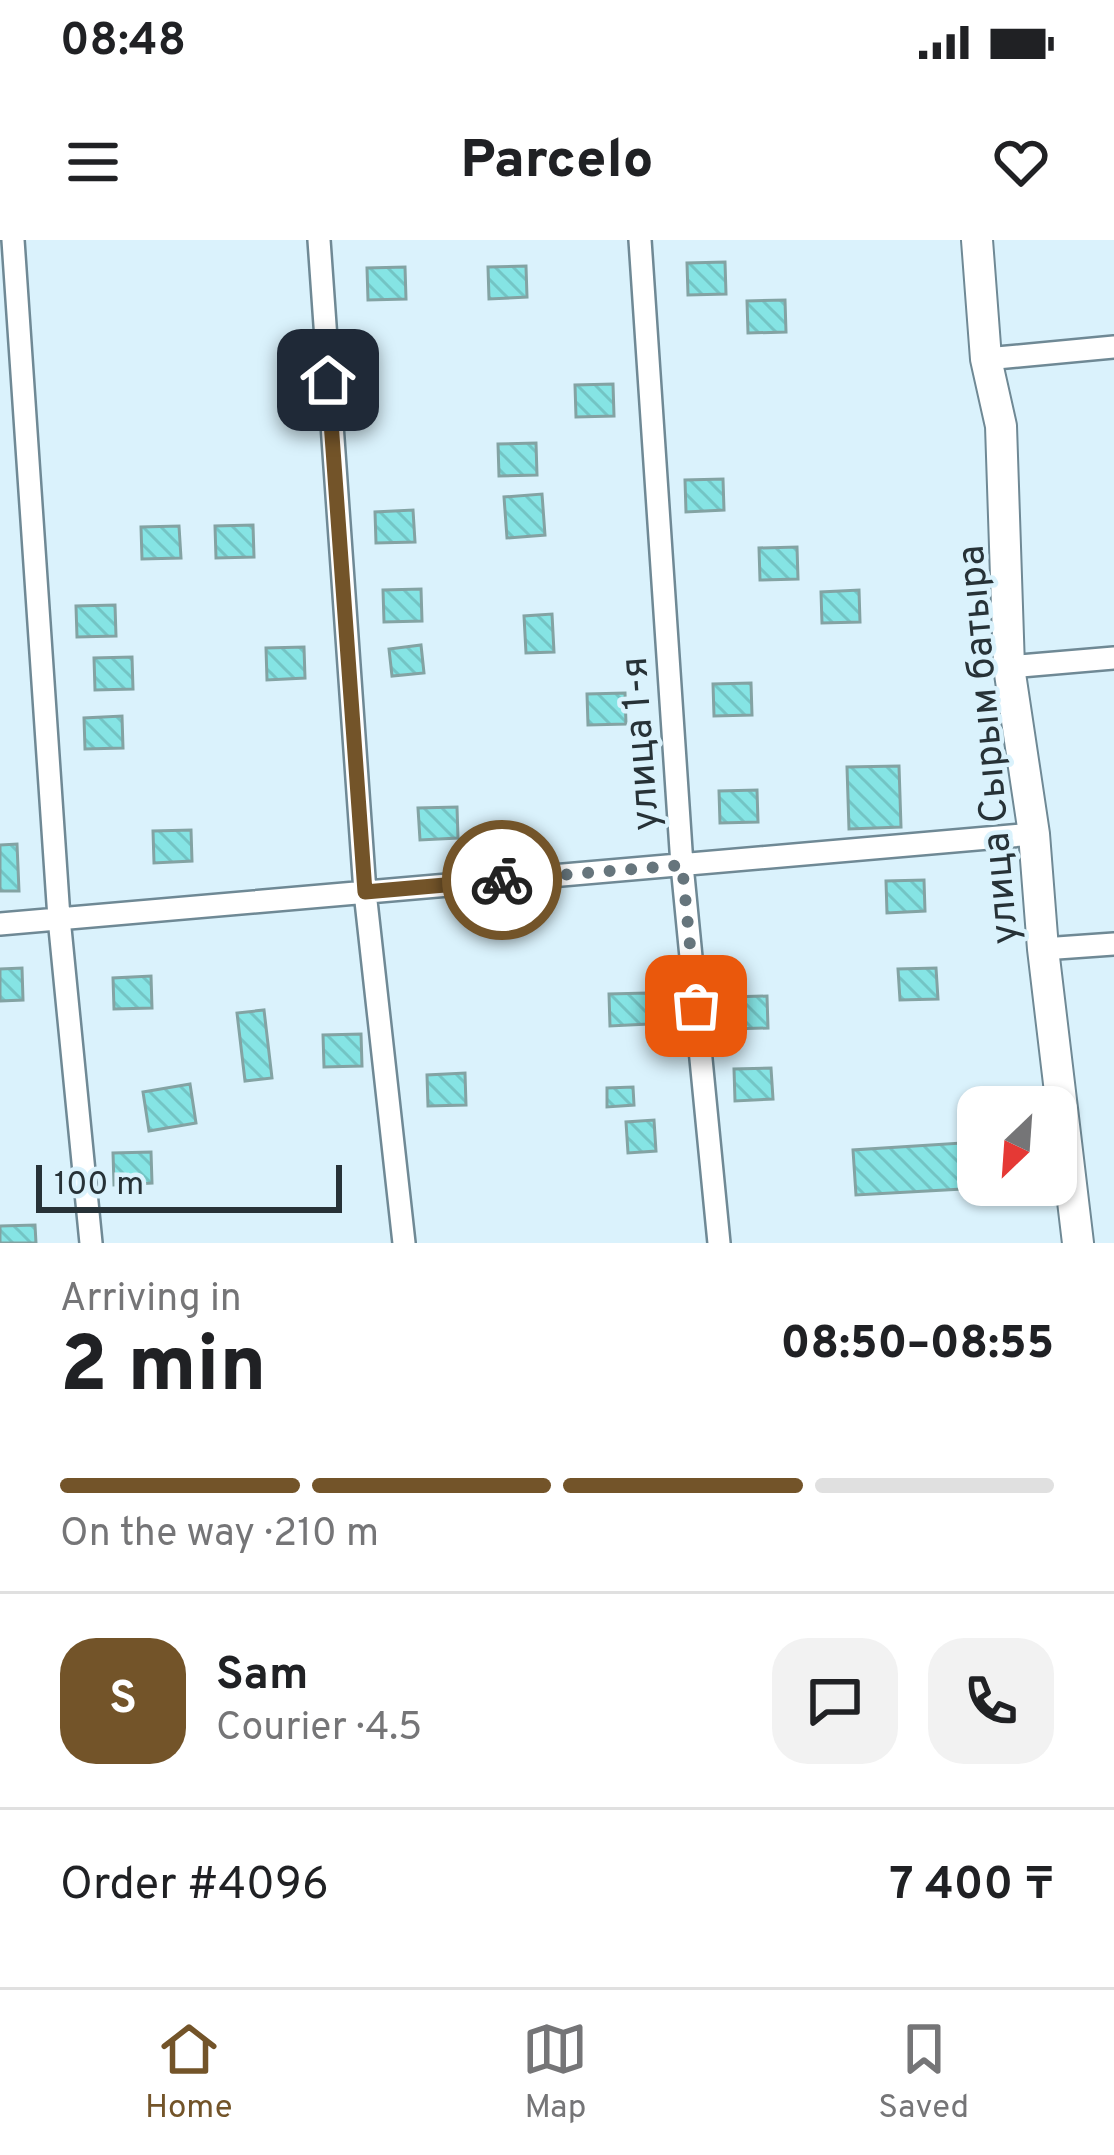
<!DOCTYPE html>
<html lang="en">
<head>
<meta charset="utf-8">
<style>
	body { margin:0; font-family:Overpass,sans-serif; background:#f2f2f2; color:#202124; height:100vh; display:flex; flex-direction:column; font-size:45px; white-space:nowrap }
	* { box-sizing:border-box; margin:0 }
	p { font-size:39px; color:#757577 }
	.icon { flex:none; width:66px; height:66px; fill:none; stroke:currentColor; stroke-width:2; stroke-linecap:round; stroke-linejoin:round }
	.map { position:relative; height:1003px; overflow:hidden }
	.details { display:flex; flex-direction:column; background:#fff; flex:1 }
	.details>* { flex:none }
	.needle { width:78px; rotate:205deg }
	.tools { position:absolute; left:957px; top:846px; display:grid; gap:24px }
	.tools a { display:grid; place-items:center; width:120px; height:120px; border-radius:24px; background:#fff; box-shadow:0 3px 9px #0004; font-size:60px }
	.scale { position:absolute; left:36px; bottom:30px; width:306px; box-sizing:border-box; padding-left:12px; border:6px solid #273237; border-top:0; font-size:33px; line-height:42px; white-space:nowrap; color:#273237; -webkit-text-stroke:9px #daf2fc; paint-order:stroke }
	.pin { position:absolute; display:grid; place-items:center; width:102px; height:102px; color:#fff; margin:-51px; border-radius:24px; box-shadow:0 6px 18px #0006 }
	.courier { position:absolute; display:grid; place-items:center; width:120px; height:120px; margin:-60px; border:9px solid #735429; border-radius:50%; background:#fff; color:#222; box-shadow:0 3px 15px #0007 }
	.summary em { font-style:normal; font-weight:800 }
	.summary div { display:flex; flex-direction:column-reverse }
	.summary { display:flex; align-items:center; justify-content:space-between; height:204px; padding:0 60px }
	h1 { font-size:78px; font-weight:800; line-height:90px }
	.bar { display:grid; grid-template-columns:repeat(4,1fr); gap:18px 12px; align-content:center; height:144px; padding:0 60px }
	.bar i { height:15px; border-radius:9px; background:#e0e0e0 }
	.bar .active { background:#735429 }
	.bar p { grid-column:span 4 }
	.line { display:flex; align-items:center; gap:30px; padding:0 60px; border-top:3px solid #e0e0e0 }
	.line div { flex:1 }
	.round { display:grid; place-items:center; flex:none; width:126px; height:126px; border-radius:36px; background:#f2f2f2 }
	.status { display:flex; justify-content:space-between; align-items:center; height:84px; padding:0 60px; background:#fff; direction:ltr }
	.status svg { height:33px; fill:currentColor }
	header { display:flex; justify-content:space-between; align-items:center; height:156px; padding:0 60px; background:#fff; font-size:54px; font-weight:800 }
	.menu { display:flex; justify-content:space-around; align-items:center; height:168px; border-top:3px solid #e0e0e0; background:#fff; font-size:33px; color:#757577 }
	.menu a { display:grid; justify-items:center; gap:6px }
	.menu .active { color:#735429 }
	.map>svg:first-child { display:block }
</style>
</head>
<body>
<div class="status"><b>08:48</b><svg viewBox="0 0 49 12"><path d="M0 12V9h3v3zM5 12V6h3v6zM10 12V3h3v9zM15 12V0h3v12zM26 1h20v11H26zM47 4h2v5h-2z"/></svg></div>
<header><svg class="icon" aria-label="menu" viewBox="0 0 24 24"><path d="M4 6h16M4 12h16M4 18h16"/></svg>Parcelo<svg class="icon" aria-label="heart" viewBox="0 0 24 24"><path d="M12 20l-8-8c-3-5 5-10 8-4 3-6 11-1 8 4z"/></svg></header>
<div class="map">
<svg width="1114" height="1003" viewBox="0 0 1114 1003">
	<defs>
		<pattern id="building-back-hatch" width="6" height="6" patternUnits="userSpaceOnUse" patternTransform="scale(3)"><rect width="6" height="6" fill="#85e4e4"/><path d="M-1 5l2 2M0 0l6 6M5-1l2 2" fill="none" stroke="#73c4c4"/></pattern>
	</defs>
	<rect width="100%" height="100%" fill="#daf2fc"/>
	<path fill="url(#building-back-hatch)" stroke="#83a3a3" stroke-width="3" d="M725 22 726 54 688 55 687 23Z
		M526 26 527 57 489 59 488 27Z
		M405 27 406 59 368 60 367 28Z
		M785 60 786 92 748 93 747 61Z
		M613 144 614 176 576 177 575 145Z
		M536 203 537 235 499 236 498 204Z
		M723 239 724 270 686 272 685 240Z
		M542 254 545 295 507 298 504 257Z
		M413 270 415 302 376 303 375 272Z
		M253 285 254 317 216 318 215 286Z
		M179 286 181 318 142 319 141 287Z
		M797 307 798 339 760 340 759 308Z
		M421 349 422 381 384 382 383 350Z
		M859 350 860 382 822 383 821 352Z
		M115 365 116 396 77 397 76 366Z
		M552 374 554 412 526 413 524 376Z
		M421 405 424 433 392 436 389 409Z
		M304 407 305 438 267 440 266 408Z
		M132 417 133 449 95 450 94 418Z
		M751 443 752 475 714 476 713 444Z
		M625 453 626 484 588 485 587 454Z
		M122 476 123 508 85 509 84 478Z
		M899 526 901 587 849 589 847 527Z
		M757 550 758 582 720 583 719 551Z
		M457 567 458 598 420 600 418 568Z
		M191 590 192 621 154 623 153 591Z
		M17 604 19 651H0V605Z
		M924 640 925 671 887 673 886 641Z
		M22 728 23 760 0 761V729Z
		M936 728 938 759 900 760 898 729Z
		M151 736 152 768 114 769 113 738Z
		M647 753 648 784 610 786 609 754Z
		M767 756 768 788 730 789 729 757Z
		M264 770 272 838 245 841 237 773Z
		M361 794 362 826 324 827 323 795Z
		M771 828 773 859 735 861 734 829Z
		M465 833 466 865 428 866 427 835Z
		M190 844 196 883 149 891 143 852Z
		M633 847 634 865 607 867V848Z
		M654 880 656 911 628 913 626 882Z
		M977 902 980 948 856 955 853 910Z
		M151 912 152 943 114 945 113 913Z
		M35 985 36 1003H0V986Z"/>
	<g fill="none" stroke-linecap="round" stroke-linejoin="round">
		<g stroke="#6f8995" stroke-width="26">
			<path id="street" d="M13 0 59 678 91 1003
				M319 0 365 652 404 1003
				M640 0 682 625 719 1003
				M986 119 1114 107
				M1009 427 1114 418
				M0 684 1034 594
				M1043 709 1114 704"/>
		</g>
		<g stroke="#6f8995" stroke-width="34">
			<path id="secondary" d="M977 0 986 119 1001 186 1009 427 1034 594 1043 709 1078 1003"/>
		</g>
		<use href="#street" stroke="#fff" stroke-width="21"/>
		<use href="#secondary" stroke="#fff" stroke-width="30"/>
	</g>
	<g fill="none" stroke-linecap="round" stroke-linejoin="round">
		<path stroke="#66757c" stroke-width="12" stroke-dasharray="0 21.6" d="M502 640 682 625 696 766"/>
		<path stroke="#735429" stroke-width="15" d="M328 140 365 652 502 640"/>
	</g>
	<g text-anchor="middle" stroke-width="9" stroke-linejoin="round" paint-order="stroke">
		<g font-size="39" fill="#273237" stroke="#daf2fc">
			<text transform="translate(638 504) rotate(-94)" y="14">улица 1-я</text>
			<text transform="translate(986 505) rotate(-95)" y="14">улица Сырым батыра</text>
		</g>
	</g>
</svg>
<div class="tools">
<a><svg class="needle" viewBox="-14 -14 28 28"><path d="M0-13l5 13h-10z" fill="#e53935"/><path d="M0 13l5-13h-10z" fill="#757577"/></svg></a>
</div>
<div class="scale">100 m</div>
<div class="pin" style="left:696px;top:766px;background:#ea580c"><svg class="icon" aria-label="bag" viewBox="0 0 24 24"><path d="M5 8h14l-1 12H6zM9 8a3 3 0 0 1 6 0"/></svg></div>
<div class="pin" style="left:328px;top:140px;background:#1f2937"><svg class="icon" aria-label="home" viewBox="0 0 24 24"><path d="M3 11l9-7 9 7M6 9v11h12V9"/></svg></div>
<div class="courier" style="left:502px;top:640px"><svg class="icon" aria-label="bike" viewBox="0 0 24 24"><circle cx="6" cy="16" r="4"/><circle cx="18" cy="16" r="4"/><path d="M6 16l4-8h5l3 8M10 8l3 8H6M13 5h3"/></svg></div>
</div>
<section class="details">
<div class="summary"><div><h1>2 min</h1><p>Arriving in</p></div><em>08:50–08:55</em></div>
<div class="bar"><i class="active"></i><i class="active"></i><i class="active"></i><i></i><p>On the way · 210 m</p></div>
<div class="line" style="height:216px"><b class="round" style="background:#735429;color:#fff">S</b><div><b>Sam</b><p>Courier · 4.5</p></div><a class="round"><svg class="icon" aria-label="chat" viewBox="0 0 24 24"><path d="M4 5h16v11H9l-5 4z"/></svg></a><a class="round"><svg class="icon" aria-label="phone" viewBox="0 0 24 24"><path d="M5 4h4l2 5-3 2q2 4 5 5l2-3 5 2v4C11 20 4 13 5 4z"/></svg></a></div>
<div class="line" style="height:156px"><div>Order #4096</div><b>7 400 ₸</b></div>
</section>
<nav class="menu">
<a class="active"><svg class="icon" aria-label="home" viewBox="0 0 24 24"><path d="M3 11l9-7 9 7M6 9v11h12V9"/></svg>Home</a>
<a><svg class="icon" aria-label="map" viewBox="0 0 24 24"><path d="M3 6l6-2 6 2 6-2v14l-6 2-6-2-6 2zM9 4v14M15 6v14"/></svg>Map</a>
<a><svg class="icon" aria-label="saved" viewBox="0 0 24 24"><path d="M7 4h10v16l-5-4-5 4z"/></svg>Saved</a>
</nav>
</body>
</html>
